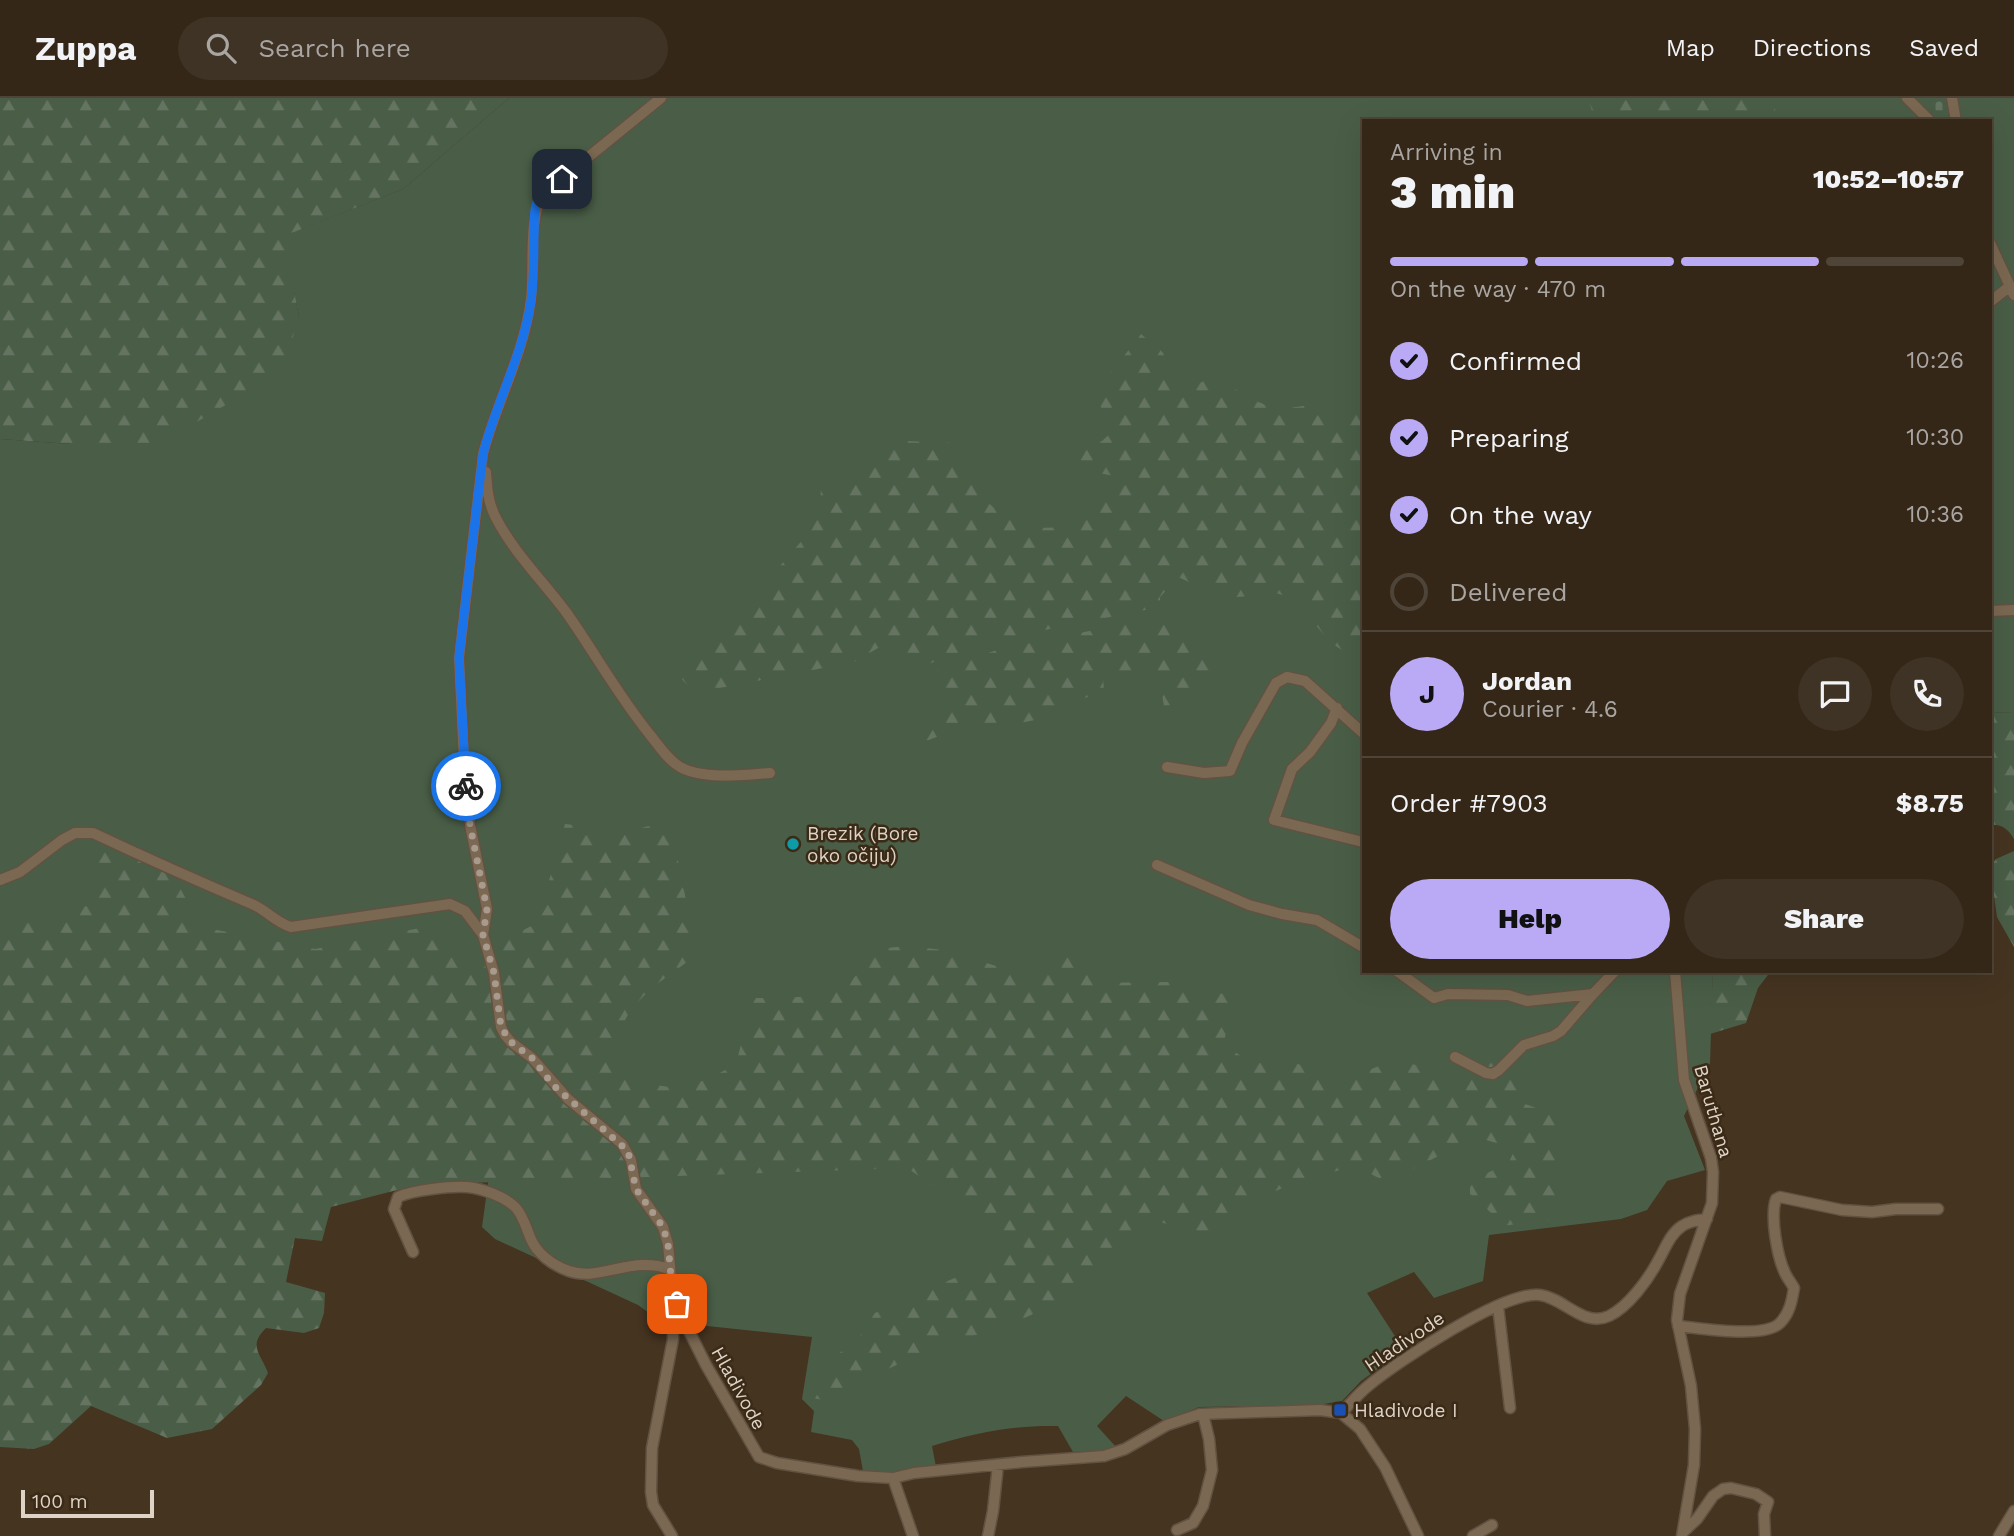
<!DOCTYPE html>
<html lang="en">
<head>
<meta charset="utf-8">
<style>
	body { margin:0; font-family:"Work Sans",sans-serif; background:#3f3325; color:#f1f3f6; height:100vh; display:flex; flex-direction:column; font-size:26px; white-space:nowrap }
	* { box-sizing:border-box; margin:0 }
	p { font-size:23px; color:#a9a5a2 }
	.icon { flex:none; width:38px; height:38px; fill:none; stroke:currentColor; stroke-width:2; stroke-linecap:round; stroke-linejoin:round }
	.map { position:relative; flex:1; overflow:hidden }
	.panel { position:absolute; left:1362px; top:21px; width:630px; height:854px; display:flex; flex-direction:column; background:#342718; border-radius:0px; box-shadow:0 7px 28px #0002,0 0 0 2px #4e4437 }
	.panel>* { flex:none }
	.scale { position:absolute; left:21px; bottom:18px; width:133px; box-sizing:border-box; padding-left:7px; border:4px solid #ded3c7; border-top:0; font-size:19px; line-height:24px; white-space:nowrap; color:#ded3c7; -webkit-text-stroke:5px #3a2a16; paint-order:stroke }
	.pin { position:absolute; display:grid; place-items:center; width:60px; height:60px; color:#fff; margin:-30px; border-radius:14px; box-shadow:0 4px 10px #0006 }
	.courier { position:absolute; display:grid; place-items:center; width:70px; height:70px; margin:-35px; border:5px solid #1a73e8; border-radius:50%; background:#fff; color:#222; box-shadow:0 2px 9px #0007 }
	.overview em { font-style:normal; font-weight:800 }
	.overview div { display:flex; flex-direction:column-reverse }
	.overview { display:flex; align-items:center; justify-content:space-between; height:119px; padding:0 28px }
	h1 { font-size:46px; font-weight:800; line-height:52px }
	.bar { display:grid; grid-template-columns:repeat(4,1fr); gap:10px 7px; align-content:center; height:84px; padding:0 28px }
	.bar i { height:9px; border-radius:5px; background:#4e4437 }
	.bar .selected { background:#baaaf6 }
	.bar p { grid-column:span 4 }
	.line { display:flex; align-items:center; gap:18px; padding:0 28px; border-top:2px solid #4e4437 }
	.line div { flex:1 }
	.round { display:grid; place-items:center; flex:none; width:74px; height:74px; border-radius:37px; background:#3f3325 }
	ol { padding:0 28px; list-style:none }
	li { display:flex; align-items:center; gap:21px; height:77px }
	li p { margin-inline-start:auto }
	li .icon { padding:7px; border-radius:50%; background:#baaaf6; color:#111; stroke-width:4 }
	li:last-child { color:#a9a5a2 }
	li i { width:38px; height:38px; border:4px solid #4e4437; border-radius:50% }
	.cta { display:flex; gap:14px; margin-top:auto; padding:14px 28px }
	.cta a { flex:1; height:80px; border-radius:42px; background:#baaaf6; color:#111; font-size:28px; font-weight:800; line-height:80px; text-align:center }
	.cta a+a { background:#3f3325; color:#f1f3f6 }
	header { display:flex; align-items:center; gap:42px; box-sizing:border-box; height:98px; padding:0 35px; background:#342718; border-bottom:2px solid #4e4437 }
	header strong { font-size:33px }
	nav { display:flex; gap:38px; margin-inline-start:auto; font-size:24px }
	.search { width:490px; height:63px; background:#3f3325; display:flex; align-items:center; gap:18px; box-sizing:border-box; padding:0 24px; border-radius:38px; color:#a9a5a2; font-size:26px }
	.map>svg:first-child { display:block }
</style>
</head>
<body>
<header>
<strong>Zuppa</strong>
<div class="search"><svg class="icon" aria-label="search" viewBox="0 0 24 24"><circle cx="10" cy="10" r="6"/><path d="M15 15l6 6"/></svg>Search here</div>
<nav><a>Map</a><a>Directions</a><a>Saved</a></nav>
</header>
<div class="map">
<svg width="2014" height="1438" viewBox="0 0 2014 1438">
	<defs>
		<pattern id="forest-firs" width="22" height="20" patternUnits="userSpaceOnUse" patternTransform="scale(1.75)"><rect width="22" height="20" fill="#4a5e47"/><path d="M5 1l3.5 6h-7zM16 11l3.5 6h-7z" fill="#647460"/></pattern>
		<pattern id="cemetery-stones" width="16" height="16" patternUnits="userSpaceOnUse" patternTransform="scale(1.75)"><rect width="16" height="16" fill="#4a5e47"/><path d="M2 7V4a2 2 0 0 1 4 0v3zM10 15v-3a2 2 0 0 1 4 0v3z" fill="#647460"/></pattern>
	</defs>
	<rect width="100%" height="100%" fill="#453420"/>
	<path fill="#4a5e47" d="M509 0H2014V614L1990 615V23H1363V873H1713L1710 965 1684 1018 1705 1072 1667 1083 1647 1112 1621 1121 1489 1137 1483 1183 1434 1200 1414 1174 1367 1195 1404 1252 1361 1283 1342 1303 1317 1307 1199 1309 1164 1323 1126 1298 1097 1328 1116 1349 1101 1353 1073 1354 1058 1328C1015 1327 974 1335 932 1348L936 1369 890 1375 863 1373 859 1351 852 1342 811 1334 814 1313 802 1301 812 1239 660 1223 638 1207 495 1141 482 1129 493 1049 0 852V341L71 346 299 219 283 138 403 91Z"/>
	<path fill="url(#forest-firs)" d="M0 0H509L403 91 284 138 299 219 282 274 159 346H71L0 341Z
		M1588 0H1691L1737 6 1740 0H1766L1784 23H1595Z
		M1141 236C1147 242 1158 248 1163 255 1166 260 1167 267 1169 272 1177 287 1194 292 1208 280 1250 292 1257 318 1308 307L1327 327 1334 324 1363 296V557C1357 555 1348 555 1342 552 1318 539 1309 507 1282 497 1272 492 1247 500 1234 499 1214 498 1196 487 1178 479L1160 499V509L989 543 918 570 890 543 854 564 694 595 682 581 812 431 820 416 821 387 880 367 884 351 906 343 954 345C970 382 980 409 1020 424 1034 430 1047 432 1062 427 1084 421 1101 400 1117 385L1115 378 1070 370 1063 357 1067 348 1102 343 1114 332 1094 297Z
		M1163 518 1201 557 1218 571 1221 580C1200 584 1196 586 1190 606L1164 608 1159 578 1150 573 1103 575 1104 594 1075 603 1040 621 1020 625H990L957 631 908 650 906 639 947 609 924 577 997 552Z
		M2014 614V741C2008 731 2002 726 1990 727V615Z
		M670 723 697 857C671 876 628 902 620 935 618 943 619 954 618 963 658 1002 692 992 736 966L753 900C790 900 833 902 861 873 867 867 871 858 876 851L907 848 944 852 1009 872 1032 873 1073 852 1092 885 1169 884 1228 897 1233 905 1225 939 1229 950 1247 962 1265 966 1286 963 1344 978 1364 974 1394 962 1425 969 1450 979 1475 976 1495 962 1520 977 1517 987 1525 1006 1570 1022 1574 1028 1560 1041 1556 1053 1560 1121 1501 1128 1497 1120 1470 1096V1084L1509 1064 1515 1051 1477 1039 1386 1084 1356 1068C1316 1078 1279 1088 1244 1109 1231 1117 1221 1138 1205 1137 1190 1136 1172 1127 1157 1123L1144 1133 1088 1191 1009 1227 930 1251 844 1292 829 1303 807 1299 830 1263 860 1238 875 1215 1025 1149 907 1070 468 1085 397 1092 331 1109 322 1143 295 1140 286 1184 325 1195 324 1215 319 1230 304 1235 266 1230C248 1248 260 1254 268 1275L261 1287 212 1331 167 1340 91 1308 49 1346 34 1351 0 1349V837L27 825 97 805V764L106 745 173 777 201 829 315 851 435 827 462 864 537 825 565 726 628 733Z
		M2014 753V849L1997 819 1990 769 1996 761Z
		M1713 873H1771L1758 890 1746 925 1710 936Z"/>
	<path fill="url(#cemetery-stones)" d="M1914 0H1950L1952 23H1937Z"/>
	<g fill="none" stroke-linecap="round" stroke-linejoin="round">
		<g stroke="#615241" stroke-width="13">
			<path id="minor" d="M661 0 544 95C527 121 535 170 531 201 524 256 497 303 483 356L459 560 464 663 470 727 487 811 483 837 494 875 501 929 505 937 511 944 532 960 568 1001 622 1046 631 1062 636 1091 663 1129 668 1146 672 1190 673 1241 652 1350 651 1394 653 1407 672 1438
				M1907 0 1930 23
				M1952 0 1956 23
				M1990 145 2014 197
				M1990 204 2010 188
				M486 374C487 390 488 405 496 420 514 455 543 483 566 514 595 555 619 599 651 638 659 648 668 662 680 669 703 682 745 677 770 675
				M1990 513 2014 512
				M1337 610 1331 625 1310 654 1292 671 1274 722 1363 744
				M1167 669 1204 675 1230 673 1242 645 1276 585 1287 579 1305 583 1363 635
				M1157 767 1249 807 1282 816 1317 822 1363 849
				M0 782 20 774 62 742 75 735H93C146 760 200 784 254 807 267 813 277 825 291 829L450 806 465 813 483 837
				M1397 873 1434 900 1448 896 1508 897 1527 903 1593 896 1615 873
				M1675 873 1684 982 1711 1060 1713 1074 1712 1105 1680 1196 1677 1222 1691 1288 1695 1331 1694 1367 1682 1438
				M1455 959 1486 975 1493 976 1499 972 1524 947 1553 938 1561 933 1593 896
				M413 1154 394 1111 398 1099C413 1092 450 1088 467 1089 481 1090 506 1099 516 1110 523 1118 526 1129 530 1139 536 1155 552 1167 569 1173 600 1184 632 1157 669 1171
				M673 1201 706 1267 759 1359 777 1365 858 1378 893 1380
				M1498 1208 1510 1310
				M1678 1228C1700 1230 1764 1241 1780 1225 1790 1215 1792 1202 1794 1190 1791 1184 1787 1180 1785 1175 1777 1158 1770 1118 1776 1101L1780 1099 1842 1112 1872 1114 1896 1111H1938
				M1341 1315C1350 1306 1358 1296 1368 1288 1397 1264 1505 1192 1540 1197 1564 1200 1584 1230 1609 1218 1628 1209 1648 1182 1658 1163 1665 1151 1670 1136 1682 1128 1689 1123 1698 1122 1707 1121
				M1177 1432 1193 1425 1203 1408 1212 1372 1209 1341 1203 1316
				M1683 1434 1697 1421 1713 1398 1723 1391 1731 1390 1756 1396 1768 1404 1764 1416 1765 1438
				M913 1438 893 1380 914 1375 1022 1364 1104 1358 1125 1351 1167 1327 1200 1316 1320 1312 1341 1315 1360 1331 1385 1369 1418 1438
				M988 1438 993 1413 998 1367
				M1473 1438 1492 1427
				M1999 1438 2014 1413"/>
		</g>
		<use href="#minor" stroke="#7b6852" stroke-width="10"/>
	</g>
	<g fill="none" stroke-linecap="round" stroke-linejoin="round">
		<path stroke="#a89b8d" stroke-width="7" stroke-dasharray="0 12.6" d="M466 688 470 727 487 811 483 837 494 875 501 929 511 944 532 960 553 987 628 1053 636 1091 663 1129 668 1146 673 1201 677 1206"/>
		<path stroke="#1a73e8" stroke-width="9" d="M466 688 459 559 483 356C496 304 523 257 531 203 534 182 534 160 534 139 535 129 533 117 536 107 540 95 553 88 562 81"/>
	</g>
	<circle fill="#0f9aa8" stroke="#3a2a16" stroke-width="2.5" cx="793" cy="746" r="7"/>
	<rect fill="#1a4fb4" stroke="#3a2a16" stroke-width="2.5" x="1333" y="1305" width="14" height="14" rx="3.5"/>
	<g text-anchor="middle" stroke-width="5" stroke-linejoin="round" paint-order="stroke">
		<g font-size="19" fill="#ded3c7" stroke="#3a2a16" text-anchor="start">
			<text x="807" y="742">Brezik (Bore<tspan x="807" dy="22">oko očiju)</tspan></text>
			<text x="1354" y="1319">Hladivode I</text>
		</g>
		<g font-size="19" fill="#ded3c7" stroke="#3a2a16">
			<text transform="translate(1714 1013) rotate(74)" y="7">Baruthana</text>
			<text transform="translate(1404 1243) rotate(-34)" y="7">Hladivode</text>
			<text transform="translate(739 1290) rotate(61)" y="7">Hladivode</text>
		</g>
	</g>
</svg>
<div class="scale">100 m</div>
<div class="pin" style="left:677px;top:1206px;background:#ea580c"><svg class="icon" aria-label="bag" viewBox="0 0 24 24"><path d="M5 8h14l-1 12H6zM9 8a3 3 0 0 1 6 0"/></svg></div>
<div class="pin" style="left:562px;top:81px;background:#1f2937"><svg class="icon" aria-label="home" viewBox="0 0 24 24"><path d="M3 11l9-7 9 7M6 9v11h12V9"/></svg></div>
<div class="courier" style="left:466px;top:688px"><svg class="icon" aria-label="bike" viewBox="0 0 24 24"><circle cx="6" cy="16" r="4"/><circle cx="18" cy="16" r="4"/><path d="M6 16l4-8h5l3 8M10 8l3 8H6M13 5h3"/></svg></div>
<section class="panel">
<div class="overview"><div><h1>3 min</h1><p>Arriving in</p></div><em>10:52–10:57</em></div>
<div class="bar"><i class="selected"></i><i class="selected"></i><i class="selected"></i><i></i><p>On the way · 470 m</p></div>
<ol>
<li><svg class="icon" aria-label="check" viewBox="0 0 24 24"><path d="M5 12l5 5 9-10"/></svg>Confirmed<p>10:26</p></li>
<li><svg class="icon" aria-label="check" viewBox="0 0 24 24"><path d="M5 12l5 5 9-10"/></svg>Preparing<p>10:30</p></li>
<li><svg class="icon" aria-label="check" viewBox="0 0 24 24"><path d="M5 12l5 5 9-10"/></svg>On the way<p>10:36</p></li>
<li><i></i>Delivered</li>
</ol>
<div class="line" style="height:126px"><b class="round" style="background:#baaaf6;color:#111">J</b><div><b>Jordan</b><p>Courier · 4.6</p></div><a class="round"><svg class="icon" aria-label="chat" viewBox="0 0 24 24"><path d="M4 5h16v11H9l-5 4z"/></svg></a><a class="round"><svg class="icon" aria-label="phone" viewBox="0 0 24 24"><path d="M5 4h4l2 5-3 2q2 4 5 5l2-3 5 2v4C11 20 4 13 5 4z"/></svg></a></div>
<div class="line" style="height:91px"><div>Order #7903</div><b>$8.75</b></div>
<div class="cta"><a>Help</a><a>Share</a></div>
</section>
</div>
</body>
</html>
